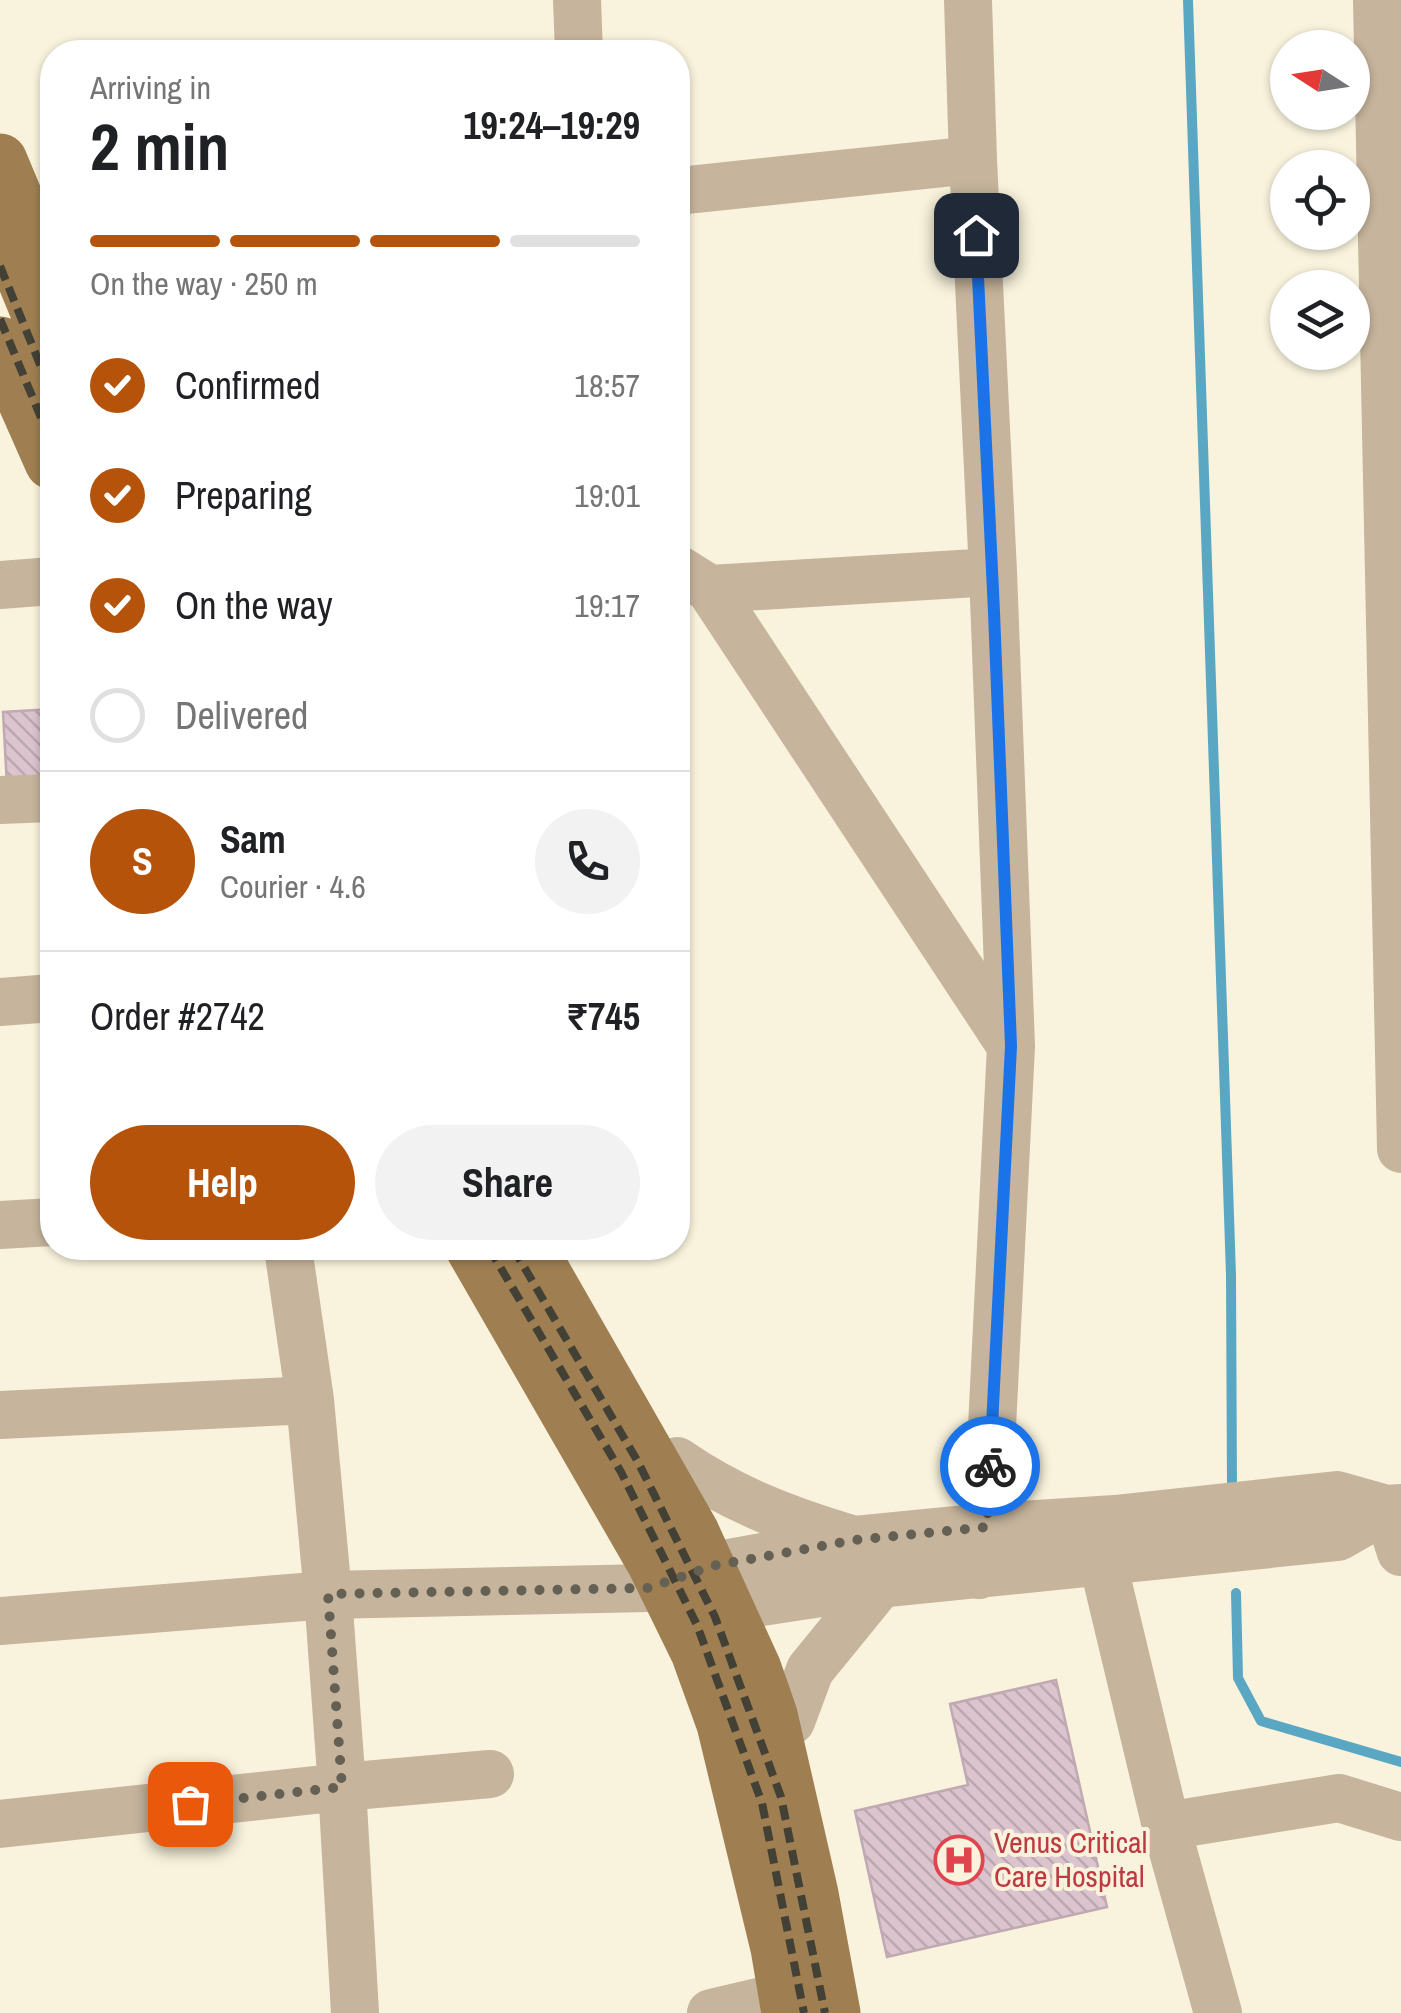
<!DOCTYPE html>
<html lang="en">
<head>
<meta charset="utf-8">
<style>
	body { margin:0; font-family:"Archivo Narrow",sans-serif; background:#f2f2f2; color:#202124; height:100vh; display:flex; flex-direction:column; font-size:38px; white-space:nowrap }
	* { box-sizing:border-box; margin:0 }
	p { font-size:32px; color:#757577 }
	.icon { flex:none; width:55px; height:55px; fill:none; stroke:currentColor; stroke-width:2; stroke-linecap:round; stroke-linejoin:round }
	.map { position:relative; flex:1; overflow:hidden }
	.panel { position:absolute; left:40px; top:40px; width:650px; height:1220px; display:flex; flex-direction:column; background:#fff; border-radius:40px; box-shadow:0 2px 8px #0004 }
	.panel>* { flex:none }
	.needle { width:65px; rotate:282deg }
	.tools { position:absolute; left:1270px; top:30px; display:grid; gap:20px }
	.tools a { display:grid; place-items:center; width:100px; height:100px; border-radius:50%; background:#fff; box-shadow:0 2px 8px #0004; font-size:50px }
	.pin { position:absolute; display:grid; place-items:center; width:85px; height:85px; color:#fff; margin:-42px; border-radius:20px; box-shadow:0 5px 15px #0006 }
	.courier { position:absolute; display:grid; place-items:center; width:100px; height:100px; margin:-50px; border:8px solid #1a73e8; border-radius:50%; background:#fff; color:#222; box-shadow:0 2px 12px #0007 }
	.head em { font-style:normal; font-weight:800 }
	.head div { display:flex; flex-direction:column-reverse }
	.head { display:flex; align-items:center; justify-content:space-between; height:170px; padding:0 50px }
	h1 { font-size:65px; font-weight:800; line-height:75px }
	.bar { display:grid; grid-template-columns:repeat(4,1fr); gap:15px 10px; align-content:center; height:120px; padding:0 50px }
	.bar i { height:12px; border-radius:8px; background:#e0e0e0 }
	.bar .on { background:#b45309 }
	.bar p { grid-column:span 4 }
	.line { display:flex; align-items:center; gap:25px; padding:0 50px; border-top:2px solid #e0e0e0 }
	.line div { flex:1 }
	.round { display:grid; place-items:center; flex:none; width:105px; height:105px; border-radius:52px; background:#f2f2f2 }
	ol { padding:0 50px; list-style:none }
	li { display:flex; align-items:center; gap:30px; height:110px }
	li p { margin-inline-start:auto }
	li .icon { padding:10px; border-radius:50%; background:#b45309; color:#fff; stroke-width:4 }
	li:last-child { color:#757577 }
	li i { width:55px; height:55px; border:5px solid #e0e0e0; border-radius:50% }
	.primary-button { display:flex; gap:20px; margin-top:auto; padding:20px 50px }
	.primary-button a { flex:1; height:115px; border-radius:60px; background:#b45309; color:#fff; font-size:40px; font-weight:800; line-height:115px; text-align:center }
	.primary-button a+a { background:#f2f2f2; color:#202124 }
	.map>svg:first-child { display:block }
</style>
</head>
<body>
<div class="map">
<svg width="1401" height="2013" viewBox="0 0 1401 2013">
	<defs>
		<pattern id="building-back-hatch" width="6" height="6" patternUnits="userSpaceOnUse" patternTransform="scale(2.5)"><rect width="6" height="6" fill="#dbc4ce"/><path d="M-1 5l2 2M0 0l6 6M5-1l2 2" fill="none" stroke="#bba7b0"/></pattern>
	</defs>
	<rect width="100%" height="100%" fill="#f9f3dd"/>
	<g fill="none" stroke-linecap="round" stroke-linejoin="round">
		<path stroke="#5aa7c3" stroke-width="10" d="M1188 0 1231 1275 1232 1492
			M1236 1593 1238 1678 1261 1721 1401 1762"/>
	</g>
	<path fill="url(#building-back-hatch)" stroke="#c0a9b2" stroke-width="2.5" d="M52 709V783L7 786 3 712Z
		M1056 1680 1107 1907 887 1957 855 1811 968 1785 950 1704Z"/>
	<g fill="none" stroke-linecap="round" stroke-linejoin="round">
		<path stroke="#c6b49c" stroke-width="48" d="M577 0 579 52
			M968 0 973 160 993 572 1011 1046 987 1527 979 1575
			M1377 0 1401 1149
			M678 191 973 160
			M678 569 710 589 1011 1046
			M0 585 52 581
			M710 589 993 572
			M0 800 52 798
			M0 1002 52 998
			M0 1225 52 1222
			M0 1415 310 1400 288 1248
			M677 1461C732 1499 787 1520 851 1539
			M1387 1509 1401 1552
			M1103 1563 1166 1826 1218 2013
			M0 1621 328 1595 310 1400
			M697 1626 748 1604 880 1584 1338 1537 1387 1509
			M791 1721 810 1670 880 1584
			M0 1824 342 1787 328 1595 649 1588 712 1566 855 1540 987 1527 1115 1519 1337 1495 1387 1509 1401 1508
			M1166 1826 1339 1798 1401 1817
			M355 2013 342 1787 490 1774
			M711 2013 771 1999"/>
		<path stroke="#9f7f52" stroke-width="55" d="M0 161 52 286
			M15 256 52 346
			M0 344 52 462
			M473 1248 654 1562 698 1652 724 1724 778 1948 789 2013
			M529 1248 692 1533 754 1669 770 1715 811 1894 833 2013"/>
		<path stroke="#434036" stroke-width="8" stroke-dasharray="15 8" stroke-linecap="butt" d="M0 266 52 394
			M0 319 52 444
			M489 1248 621 1472 697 1625 762 1803 804 2013
			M513 1248 638 1462 715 1617 781 1797 825 2013"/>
	</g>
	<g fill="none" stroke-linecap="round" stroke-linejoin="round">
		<path stroke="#646054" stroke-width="10" stroke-dasharray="0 18" d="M190 1804 342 1787 328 1594 649 1588 712 1566 855 1540 987 1527 990 1466"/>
		<path stroke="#1a73e8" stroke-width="12" d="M976 235 994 612 1011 1046 990 1466"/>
	</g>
	<defs>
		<g id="hospital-ring" transform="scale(2.5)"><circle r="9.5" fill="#f9f3dd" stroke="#e0444e" stroke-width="1.5"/><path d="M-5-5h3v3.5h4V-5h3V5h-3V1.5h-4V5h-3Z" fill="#e0444e"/></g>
	</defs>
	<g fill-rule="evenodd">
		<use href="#hospital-ring" x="959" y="1860"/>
	</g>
	<g text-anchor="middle" stroke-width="8" stroke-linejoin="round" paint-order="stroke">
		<g font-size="30" fill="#be3a42" stroke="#f9f3dd" text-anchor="start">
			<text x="994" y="1853">Venus Critical<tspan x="994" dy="34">Care Hospital</tspan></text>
		</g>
	</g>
</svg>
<div class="tools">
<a><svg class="needle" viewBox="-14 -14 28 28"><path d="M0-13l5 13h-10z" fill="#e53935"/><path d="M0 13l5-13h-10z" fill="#757577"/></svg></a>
<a><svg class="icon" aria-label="locate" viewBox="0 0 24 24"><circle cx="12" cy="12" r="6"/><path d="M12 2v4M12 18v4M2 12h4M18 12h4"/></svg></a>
<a><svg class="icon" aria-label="layers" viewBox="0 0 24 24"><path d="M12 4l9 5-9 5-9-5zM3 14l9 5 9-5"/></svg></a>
</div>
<div class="pin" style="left:190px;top:1804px;background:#ea580c"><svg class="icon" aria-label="bag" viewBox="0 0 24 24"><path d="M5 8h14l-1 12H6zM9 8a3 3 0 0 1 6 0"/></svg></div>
<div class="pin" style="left:976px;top:235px;background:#1f2937"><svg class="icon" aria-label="home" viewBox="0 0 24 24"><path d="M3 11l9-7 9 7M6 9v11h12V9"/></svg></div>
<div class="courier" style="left:990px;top:1466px"><svg class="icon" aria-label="bike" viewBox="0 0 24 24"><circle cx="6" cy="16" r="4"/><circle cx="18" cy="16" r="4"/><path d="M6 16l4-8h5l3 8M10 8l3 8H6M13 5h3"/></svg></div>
<section class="panel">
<div class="head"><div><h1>2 min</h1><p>Arriving in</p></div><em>19:24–19:29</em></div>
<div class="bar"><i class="on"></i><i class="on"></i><i class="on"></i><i></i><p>On the way · 250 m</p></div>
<ol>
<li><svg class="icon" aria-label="check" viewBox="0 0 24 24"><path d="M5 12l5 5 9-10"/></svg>Confirmed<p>18:57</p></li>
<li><svg class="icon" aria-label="check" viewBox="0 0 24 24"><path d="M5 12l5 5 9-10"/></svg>Preparing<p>19:01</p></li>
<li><svg class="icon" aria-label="check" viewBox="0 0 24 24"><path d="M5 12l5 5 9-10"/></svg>On the way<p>19:17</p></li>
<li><i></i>Delivered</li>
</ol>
<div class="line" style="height:180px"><b class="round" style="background:#b45309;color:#fff">S</b><div><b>Sam</b><p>Courier · 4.6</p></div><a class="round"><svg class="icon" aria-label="phone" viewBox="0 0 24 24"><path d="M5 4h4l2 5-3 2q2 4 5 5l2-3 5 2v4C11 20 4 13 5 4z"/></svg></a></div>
<div class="line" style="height:130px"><div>Order #2742</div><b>₹745</b></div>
<div class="primary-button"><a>Help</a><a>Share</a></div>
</section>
</div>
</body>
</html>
